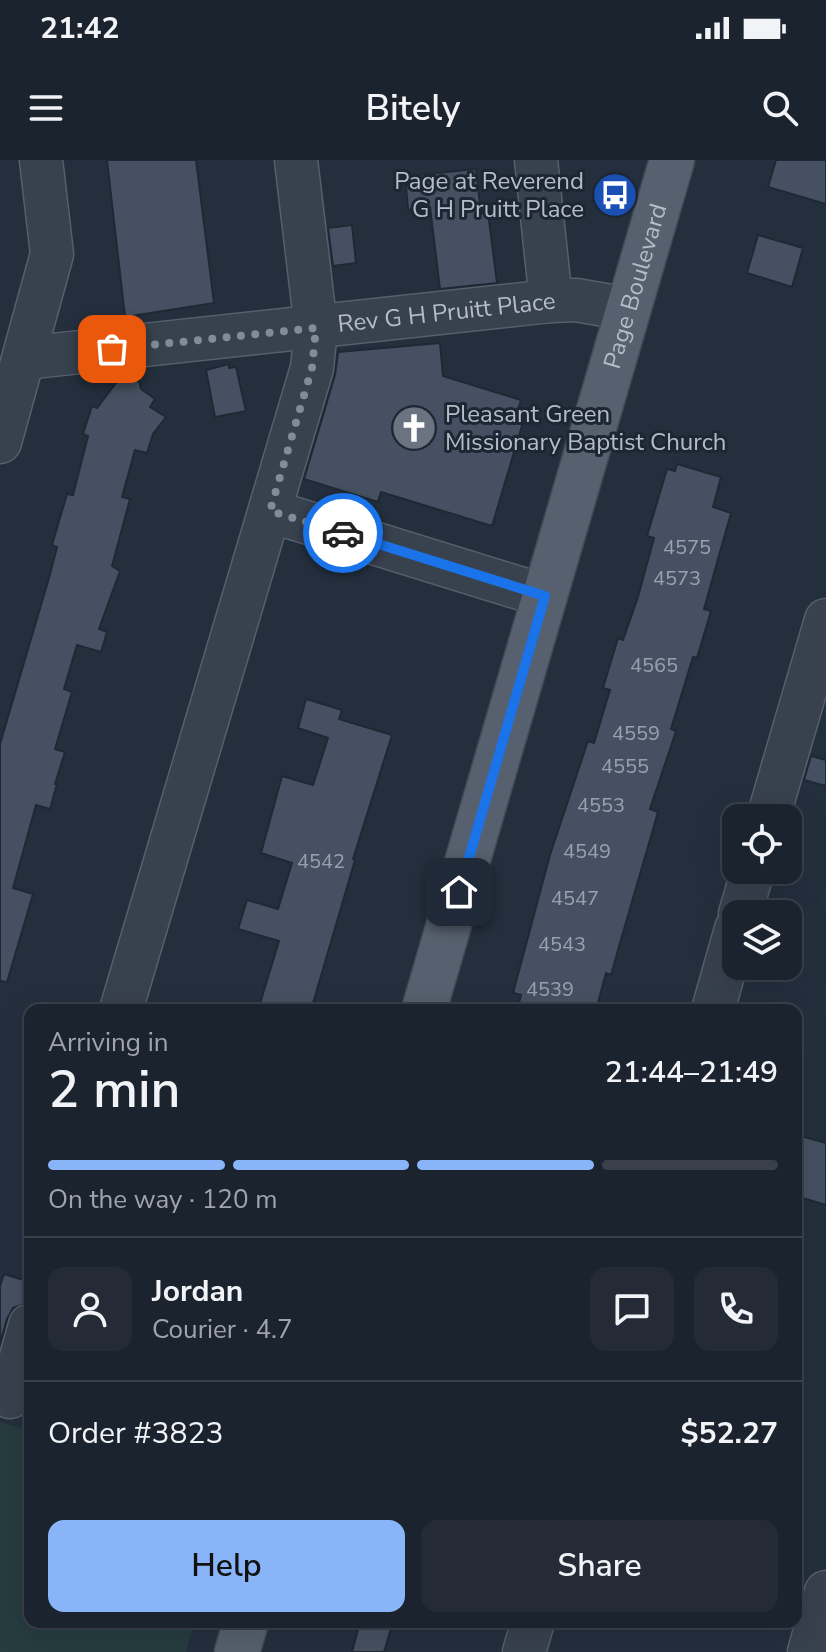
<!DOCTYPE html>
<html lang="en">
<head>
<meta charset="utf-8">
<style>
	body { margin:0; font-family:"Nunito Sans",sans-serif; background:#242b36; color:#f1f3f6; height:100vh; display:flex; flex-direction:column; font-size:30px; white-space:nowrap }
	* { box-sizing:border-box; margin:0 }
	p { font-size:26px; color:#a0a4aa }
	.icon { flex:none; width:44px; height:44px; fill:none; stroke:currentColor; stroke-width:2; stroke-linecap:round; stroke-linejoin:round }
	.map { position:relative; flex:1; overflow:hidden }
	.drawer { position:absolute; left:24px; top:844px; width:778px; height:624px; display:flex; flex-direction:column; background:#1b232e; border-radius:16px; box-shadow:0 8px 32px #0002,0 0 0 2px #39404a }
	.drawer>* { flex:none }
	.buttons { position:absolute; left:722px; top:644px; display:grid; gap:16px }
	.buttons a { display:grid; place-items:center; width:80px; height:80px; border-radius:16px; background:#1b232e; box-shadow:0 8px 32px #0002,0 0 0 2px #39404a; font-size:40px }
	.pin { position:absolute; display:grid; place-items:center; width:68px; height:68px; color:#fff; margin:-34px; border-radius:16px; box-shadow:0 4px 12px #0006 }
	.courier { position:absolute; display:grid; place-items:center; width:80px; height:80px; margin:-40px; border:6px solid #1a73e8; border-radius:50%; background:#fff; color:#222; box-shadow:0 2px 10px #0007 }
	.overview em { font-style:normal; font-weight:600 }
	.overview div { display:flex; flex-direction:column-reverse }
	.overview { display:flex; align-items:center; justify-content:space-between; height:136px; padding:0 24px }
	h1 { font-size:52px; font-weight:600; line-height:60px }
	.bar { display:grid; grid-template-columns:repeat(4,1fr); gap:12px 8px; align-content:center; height:96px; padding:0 24px }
	.bar i { height:10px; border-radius:6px; background:#39404a }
	.bar .on { background:#8ab4f8 }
	.bar p { grid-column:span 4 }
	.line { display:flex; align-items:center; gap:20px; padding:0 24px; border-top:2px solid #39404a }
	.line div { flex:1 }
	.round { display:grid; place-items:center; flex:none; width:84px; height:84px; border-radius:16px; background:#242b36 }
	.primary-button { display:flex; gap:16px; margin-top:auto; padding:16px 24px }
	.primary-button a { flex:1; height:92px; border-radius:16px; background:#8ab4f8; color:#111; font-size:32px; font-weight:600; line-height:92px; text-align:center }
	.primary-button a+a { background:#242b36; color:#f1f3f6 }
	.status { display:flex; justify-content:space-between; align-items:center; height:56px; padding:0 40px; background:#1b232e; direction:ltr }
	.status svg { height:22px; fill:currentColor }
	header { display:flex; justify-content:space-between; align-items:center; height:104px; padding:0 24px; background:#1b232e; font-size:36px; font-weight:600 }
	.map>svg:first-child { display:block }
</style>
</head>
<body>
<div class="status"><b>21:42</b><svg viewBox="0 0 49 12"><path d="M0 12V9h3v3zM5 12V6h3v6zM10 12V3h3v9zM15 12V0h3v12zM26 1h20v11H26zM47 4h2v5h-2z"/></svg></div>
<header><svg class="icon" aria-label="menu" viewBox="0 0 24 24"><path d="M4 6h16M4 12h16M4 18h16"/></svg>Bitely<svg class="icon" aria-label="search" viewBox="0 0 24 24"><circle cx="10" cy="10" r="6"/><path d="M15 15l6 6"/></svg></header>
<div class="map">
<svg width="826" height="1492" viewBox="0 0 826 1492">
	<rect width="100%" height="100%" fill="#242f3e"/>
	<path fill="#263c3f" d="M0 1262 30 1271V1462H194L186 1492H0Z"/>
	<path fill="#455162" stroke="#1f2835" stroke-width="2" d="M107 0H196L214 143 125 157Z
		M776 0H826V44L768 27Z
		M476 9 481 53 488 52 497 123 440 129 430 47 408 50 406 25 419 24 418 15Z
		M352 65 356 103 333 106 328 68Z
		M758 75 803 88 792 127 747 113Z
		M440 183 443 216 521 240 516 257 524 259 492 366 381 332 378 342 304 319 335 215 338 192Z
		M229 204V208L236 207 246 251 215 257 206 210Z
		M125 211 139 221 141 229 155 239 150 247 166 257 153 274 147 293 135 290 122 337 130 339 112 406 120 411 99 469 107 472 101 492 77 485 64 529 72 532 55 589 65 592 55 624H57L50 649 36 645 13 728 33 734 7 822 0 821V584L49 418 57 387 52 385 67 334 73 335 88 276 83 274 92 246 97 248Z
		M677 304 721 317 713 347 731 353 704 449 711 451 697 498 693 497 671 569 676 571 650 649 658 652 618 790 611 815 606 813 596 850H517L521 835 513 833 550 695 588 581 594 583 610 530 603 528 618 478 623 480 638 437 654 378 647 376 667 309 675 311Z
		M306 539 342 550 339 559 392 575 353 699 355 700 311 850H258L279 781 238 769 247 740 278 749 292 703 261 693 282 616 313 625 328 578 298 568Z
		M811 596 826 600V626L804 620Z
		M801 976 826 983V1045L796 1036V994Z
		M4 1114 30 1122V1137L29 1142 13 1148 7 1159 0 1183V1126Z
		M360 1462H393L384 1492H352Z"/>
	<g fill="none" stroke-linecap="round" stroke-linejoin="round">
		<g stroke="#565f6c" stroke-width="45">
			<g id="minor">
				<path d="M536 0 551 141"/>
				<path id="s1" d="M25 198 551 141 576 140 628 149"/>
				<path d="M0 282 52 94 41 0"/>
				<path d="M270 351 545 436"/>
				<path d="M768 658 826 460"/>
				<path d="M740 754 753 710"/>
				<path d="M121 850 312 208 316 168 296 0"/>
				<path d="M713 850 736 769"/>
				<path d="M10 1237 30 1165"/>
				<path d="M524 1492 533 1462"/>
				<path d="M809 1492 826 1432"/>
			</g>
		</g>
		<g stroke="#414a57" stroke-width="47">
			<g id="major">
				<path id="s2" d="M424 850 672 0"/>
				<path d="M237 1492 246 1462"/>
			</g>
		</g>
		<use href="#minor" stroke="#38414e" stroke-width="42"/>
		<use href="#major" stroke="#56606e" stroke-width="44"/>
	</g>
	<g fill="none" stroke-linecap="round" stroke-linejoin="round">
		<path stroke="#828b98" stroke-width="8" stroke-dasharray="0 14.4" d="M112 189 316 168 312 208 270 351 343 373"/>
		<path stroke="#1a73e8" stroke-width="10" d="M343 373 545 436 459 732"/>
	</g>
	<defs>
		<g id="bus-disc" transform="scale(2.3)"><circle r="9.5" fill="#1a4fb4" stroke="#1d2633"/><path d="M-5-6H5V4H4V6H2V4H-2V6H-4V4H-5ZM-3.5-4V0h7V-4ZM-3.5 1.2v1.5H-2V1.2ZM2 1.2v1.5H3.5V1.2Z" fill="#fff"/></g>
		<g id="church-disc" transform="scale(2.3)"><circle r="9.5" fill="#6b7280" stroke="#1d2633"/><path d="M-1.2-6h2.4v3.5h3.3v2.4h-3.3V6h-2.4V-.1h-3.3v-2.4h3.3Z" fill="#fff"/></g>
	</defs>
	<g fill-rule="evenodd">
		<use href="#bus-disc" x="615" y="35"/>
		<use href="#church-disc" x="414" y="268"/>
	</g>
	<g text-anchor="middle" stroke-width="6" stroke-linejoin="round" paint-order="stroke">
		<g font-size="20" fill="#98a1af">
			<text x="687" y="394">4575</text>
			<text x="677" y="425">4573</text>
			<text x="654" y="512">4565</text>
			<text x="636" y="580">4559</text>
			<text x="625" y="613">4555</text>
			<text x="601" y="652">4553</text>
			<text x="587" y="698">4549</text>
			<text x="321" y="708">4542</text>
			<text x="575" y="745">4547</text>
			<text x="562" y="791">4543</text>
			<text x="550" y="836">4539</text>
		</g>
		<g font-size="24" fill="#b4bcc9" stroke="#1d2633" text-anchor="end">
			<text x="584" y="29">Page at Reverend<tspan x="584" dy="28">G H Pruitt Place</tspan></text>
			<text x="445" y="262" text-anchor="start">Pleasant Green<tspan x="445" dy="28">Missionary Baptist Church</tspan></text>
		</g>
		<g font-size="24" fill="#b4bcc9" stroke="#1d2633">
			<text dy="8" stroke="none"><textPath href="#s2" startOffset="754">Page Boulevard</textPath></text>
			<text dy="8" stroke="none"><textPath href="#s1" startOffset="424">Rev G H Pruitt Place</textPath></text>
		</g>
	</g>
</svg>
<div class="buttons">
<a><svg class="icon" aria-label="locate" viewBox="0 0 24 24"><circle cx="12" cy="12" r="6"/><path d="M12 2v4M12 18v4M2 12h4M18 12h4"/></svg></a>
<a><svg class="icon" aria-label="layers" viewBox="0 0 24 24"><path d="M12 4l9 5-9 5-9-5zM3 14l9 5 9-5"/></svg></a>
</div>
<div class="pin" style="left:112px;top:189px;background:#ea580c"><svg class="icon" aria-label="bag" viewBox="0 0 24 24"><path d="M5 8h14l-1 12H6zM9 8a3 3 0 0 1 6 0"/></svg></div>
<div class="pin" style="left:459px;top:732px;background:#1f2937"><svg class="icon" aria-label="home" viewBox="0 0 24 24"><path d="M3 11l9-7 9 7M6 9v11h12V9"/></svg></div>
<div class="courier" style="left:343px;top:373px"><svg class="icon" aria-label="car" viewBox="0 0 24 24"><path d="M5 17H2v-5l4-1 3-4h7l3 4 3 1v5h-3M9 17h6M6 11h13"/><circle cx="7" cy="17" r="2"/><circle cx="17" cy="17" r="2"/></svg></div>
<section class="drawer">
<div class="overview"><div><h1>2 min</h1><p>Arriving in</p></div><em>21:44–21:49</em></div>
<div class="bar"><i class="on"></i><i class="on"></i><i class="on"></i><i></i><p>On the way · 120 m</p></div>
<div class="line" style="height:144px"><a class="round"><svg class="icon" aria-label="person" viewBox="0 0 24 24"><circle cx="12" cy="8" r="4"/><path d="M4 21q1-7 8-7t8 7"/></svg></a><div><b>Jordan</b><p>Courier · 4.7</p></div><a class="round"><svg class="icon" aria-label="chat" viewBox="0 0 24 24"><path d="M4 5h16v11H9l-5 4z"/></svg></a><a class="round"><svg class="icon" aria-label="phone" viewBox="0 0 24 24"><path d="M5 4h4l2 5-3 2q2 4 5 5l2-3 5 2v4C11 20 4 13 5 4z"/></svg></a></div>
<div class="line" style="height:104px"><div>Order #3823</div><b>$52.27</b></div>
<div class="primary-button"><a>Help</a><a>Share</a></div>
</section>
</div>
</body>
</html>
